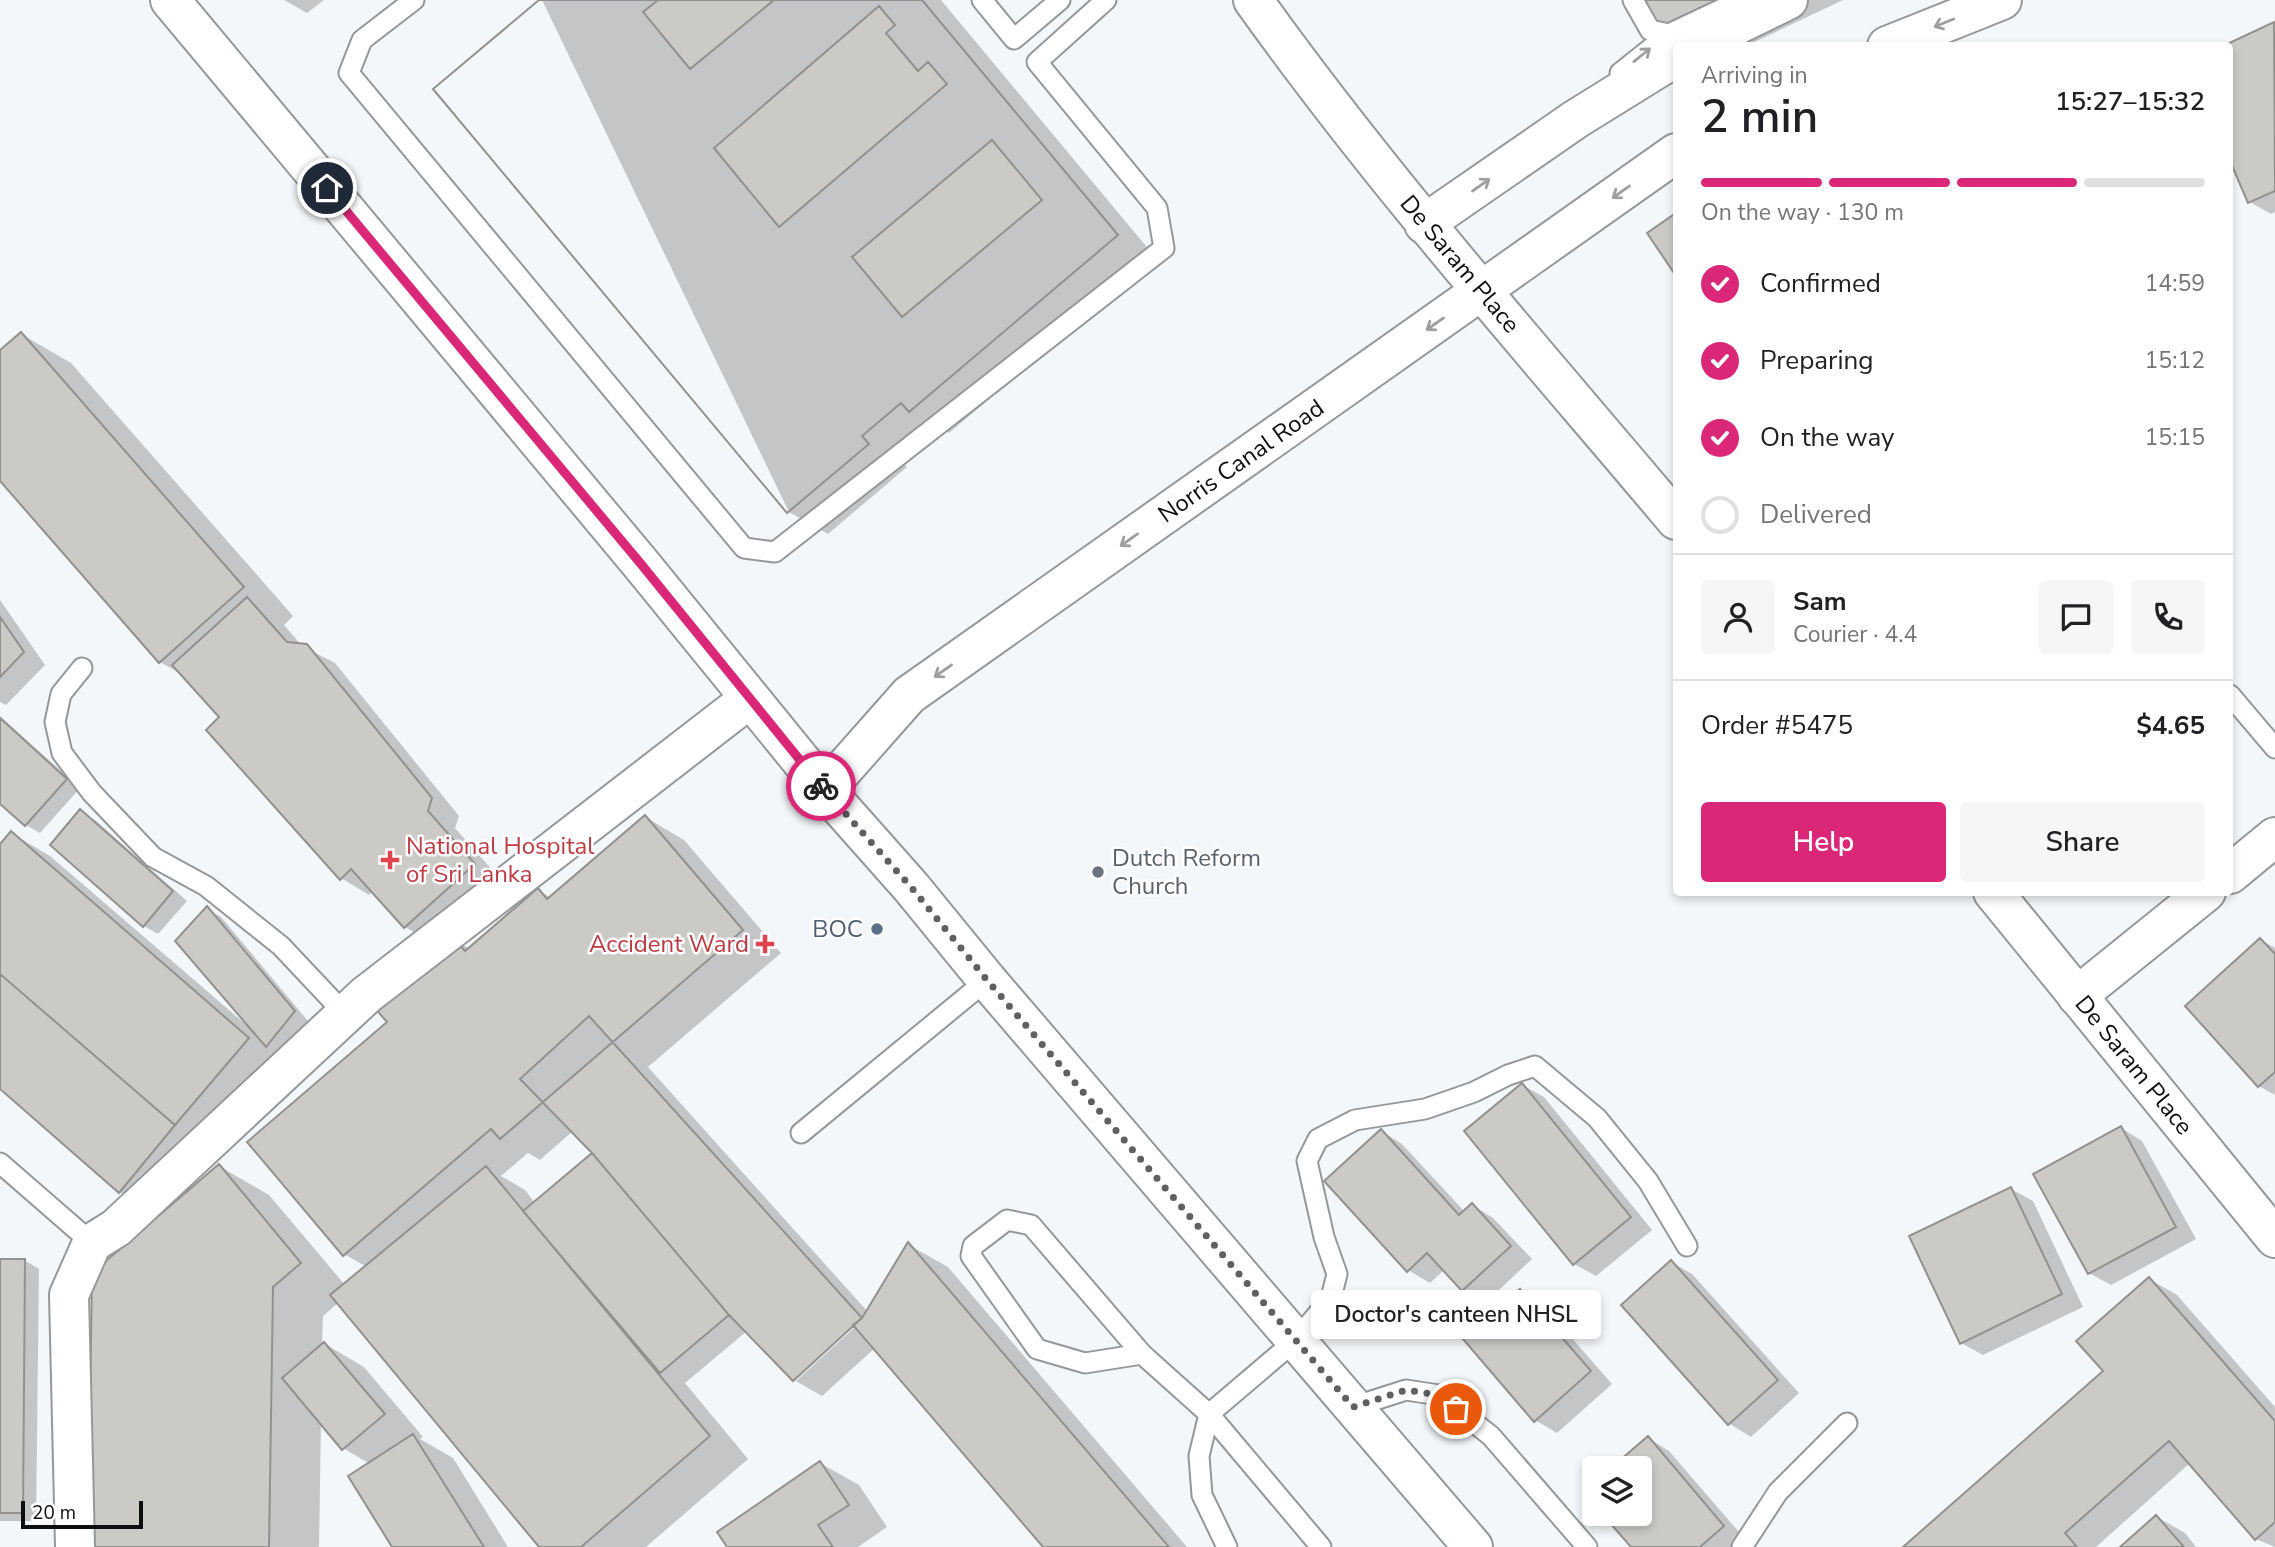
<!DOCTYPE html>
<html lang="en">
<head>
<meta charset="utf-8">
<style>
	body { margin:0; font-family:"Nunito Sans",sans-serif; background:#f6f6f6; color:#202124; height:100vh; display:flex; flex-direction:column; font-size:26px; white-space:nowrap }
	* { box-sizing:border-box; margin:0 }
	p { font-size:23px; color:#757577 }
	.icon { flex:none; width:38px; height:38px; fill:none; stroke:currentColor; stroke-width:2; stroke-linecap:round; stroke-linejoin:round }
	.map { position:relative; flex:1; overflow:hidden }
	.panel { position:absolute; left:1673px; top:42px; width:560px; height:854px; display:flex; flex-direction:column; background:#fff; border-radius:7px; box-shadow:0 4px 10px #0003 }
	.panel>* { flex:none }
	.controls { position:absolute; left:1582px; top:1456px; display:grid; gap:14px }
	.controls a { display:grid; place-items:center; width:70px; height:70px; border-radius:7px; background:#fff; box-shadow:0 4px 10px #0003; font-size:35px }
	.scale { position:absolute; left:21px; bottom:18px; width:122px; box-sizing:border-box; padding-left:7px; border:4px solid #0d0e0f; border-top:0; font-size:19px; line-height:24px; white-space:nowrap; color:#0d0e0f; -webkit-text-stroke:5px #fff; paint-order:stroke }
	.pin { position:absolute; display:grid; place-items:center; width:60px; height:60px; color:#fff; margin:-30px; border:4px solid #fff; border-radius:50%; box-shadow:0 2px 7px #0007 }
	.courier { position:absolute; display:grid; place-items:center; width:70px; height:70px; margin:-35px; border:5px solid #db2777; border-radius:50%; background:#fff; color:#222; box-shadow:0 2px 9px #0007 }
	.bubble { position:absolute; height:49px; border-radius:7px; background:#fff; box-shadow:0 4px 10px #0003; font-size:23px; font-weight:600; line-height:49px; text-align:center }
	.head em { font-style:normal; font-weight:600 }
	.head div { display:flex; flex-direction:column-reverse }
	.head { display:flex; align-items:center; justify-content:space-between; height:119px; padding:0 28px }
	h1 { font-size:46px; font-weight:600; line-height:52px }
	.bar { display:grid; grid-template-columns:repeat(4,1fr); gap:10px 7px; align-content:center; height:84px; padding:0 28px }
	.bar i { height:9px; border-radius:5px; background:#e0e0e0 }
	.bar .selected { background:#db2777 }
	.bar p { grid-column:span 4 }
	.line { display:flex; align-items:center; gap:18px; padding:0 28px; border-top:2px solid #e0e0e0 }
	.line div { flex:1 }
	.round { display:grid; place-items:center; flex:none; width:74px; height:74px; border-radius:7px; background:#f6f6f6 }
	ol { padding:0 28px; list-style:none }
	li { display:flex; align-items:center; gap:21px; height:77px }
	li p { margin-inline-start:auto }
	li .icon { padding:7px; border-radius:50%; background:#db2777; color:#fff; stroke-width:4 }
	li:last-child { color:#757577 }
	li i { width:38px; height:38px; border:4px solid #e0e0e0; border-radius:50% }
	.action { display:flex; gap:14px; margin-top:auto; padding:14px 28px }
	.action a { flex:1; height:80px; border-radius:7px; background:#db2777; color:#fff; font-size:28px; font-weight:600; line-height:80px; text-align:center }
	.action a+a { background:#f6f6f6; color:#202124 }
	.map>svg:first-child { display:block }
</style>
</head>
<body>
<div class="map">
<svg width="2275" height="1547" viewBox="0 0 2275 1547">
	<rect width="100%" height="100%" fill="#f4f7f9"/>
	<path fill="#0003" fill-rule="evenodd" d="M284 0H324L307 13Z
		M542 0H941L1156 258 949 433 938 427 900 459 907 467 828 534 789 512Z
		M1643 0H1843L1746 46H1688Z
		M2274 24 2275 212 2271 214 2250 202 2230 157V46Z
		M1676 215V273L1650 234Z
		M21 334 71 363 293 616 284 625 302 646 335 663 459 816 455 828 502 881 433 943 405 927 373 891 369 895 341 878 221 718 183 675 160 662 0 479V353Z
		M0 600 45 665 6 705 0 702Z
		M0 716 80 788 40 833 26 825 0 802Z
		M80 812 95 820 187 901 158 934 144 926Z
		M645 817 684 840 781 953 648 1067 868 1312 909 1245 948 1267 1187 1547H1045L875 1348 822 1396 794 1380 747 1331 685 1383 748 1459 646 1547H541L338 1303 323 1316 322 1346 325 1344 364 1367 423 1437 420 1439 453 1458 508 1547H394L370 1464 343 1448 321 1422 319 1547H90L219 1166 269 1195 345 1285 367 1267 344 1254 390 1023 453 939 470 949 538 890 551 898ZM573 1131 594 1153 535 1203 525 1190 501 1176 528 1153 540 1160ZM854 1323 856 1326 796 1381 794 1378Z
		M11 833 50 856 250 1028 251 1027 207 909 221 917 308 1021 281 1055 287 1061 159 1215 120 1192 0 1086V846Z
		M2261 940 2275 948V1095L2259 1086Z
		M1522 1085 1544 1097 1652 1230 1596 1276 1574 1264Z
		M2121 1128 2142 1141 2196 1239 2111 1285 2089 1273Z
		M1381 1131 1402 1144 1465 1212 1472 1205 1493 1218 1532 1259 1485 1303 1463 1290 1444 1270 1430 1283 1408 1270Z
		M2011 1189 2033 1201 2083 1307 1983 1355 1961 1343Z
		M24 1260 39 1269 36 1521H0V1261Z
		M1671 1262 1692 1274 1799 1393 1751 1437 1730 1424 1623 1306Z
		M2149 1279 2177 1295 2275 1407V1547L2256 1539 2190 1463 2096 1547H1906L2105 1371Z
		M1520 1291 1542 1304 1612 1384 1557 1433 1535 1420Z
		M1648 1438 1669 1451 1745 1539 1735 1547H1633L1605 1514H1640V1468H1614Z
		M820 1463 859 1485 887 1527 858 1547H729Z
		M2157 1517 2185 1533 2196 1547H2123Z"/>
	<path fill="#cccac7" stroke="#93918e" stroke-width="2" fill-rule="evenodd" d="M539 0H922L1118 235 909 412 901 403 862 436 869 444 787 513 433 89Z
		M539 0H658L643 12 690 69 774 0H922L1118 235 909 412 901 403 862 436 869 444 787 513 433 89ZM879 6 895 25 886 33 918 71 928 62 947 84 779 227 714 148ZM992 140 1042 200 902 317 852 257Z
		M1641 0H1717L1655 29Z
		M2274 22 2275 191 2248 203 2230 161V46H2223Z
		M1676 213V276L1647 233Z
		M21 332 244 587 159 663 0 481V350Z
		M247 597 287 642 307 644 432 798 428 811 475 864 404 928 351 869 340 880 206 730 219 717 172 665Z
		M0 617 24 652 0 677Z
		M0 718 67 779 25 826 0 804Z
		M80 809 173 891 143 927 50 845Z
		M645 815 743 930 500 1139 491 1129 343 1256 247 1142 387 1022 373 1006 453 937 465 951 538 888 547 899Z
		M11 831 249 1038 175 1125 0 974V844Z
		M207 906 295 1011 266 1047 175 941Z
		M2260 938 2275 954V1072L2258 1087 2185 1006Z
		M0 974 175 1125 119 1193 0 1089Z
		M589 1016 862 1318 793 1381 729 1315 592 1153 520 1079Z
		M1522 1083 1631 1217 1573 1265 1464 1131Z
		M2121 1126 2176 1227 2088 1274 2033 1174Z
		M1381 1129 1459 1215 1472 1203 1511 1246 1462 1291 1427 1253 1407 1272 1324 1181Z
		M592 1153 729 1315 660 1373 523 1211Z
		M219 1164 301 1263 273 1287 269 1547H88L92 1273Z
		M486 1166 710 1436 581 1547H539L330 1295Z
		M2011 1187 2062 1294 1960 1344 1909 1236Z
		M908 1242 1169 1547H1043L853 1325 862 1318Z
		M0 1259H25L23 1513H0Z
		M1671 1260 1778 1380 1728 1425 1621 1305Z
		M2149 1277 2275 1421V1522L2255 1540 2169 1441 2065 1533 2077 1547H1903L2103 1371 2076 1341Z
		M1520 1289 1591 1371 1534 1422 1463 1339Z
		M324 1342 385 1414 342 1450 282 1378Z
		M413 1434 484 1547H392L348 1476Z
		M1648 1436 1724 1526 1700 1547H1631L1602 1514H1640V1468H1611Z
		M820 1461 849 1505 818 1525 833 1547H727L717 1532Z
		M1594 1483V1504L1584 1492Z
		M2156 1515 2184 1547H2120Z"/>
	<g fill="none" stroke-linecap="round" stroke-linejoin="round">
		<g stroke="#95989a" stroke-width="23">
			<path id="lane" d="M414 0 362 40 349 73 744 548 775 552 1164 248 1157 208 1037 62 1106 0
				M982 0 1014 39 1060 0
				M1633 0 1650 30 1669 34
				M1620 73 1669 34 1741 0
				M82 668 61 694 55 722 62 753 92 793 153 857 206 886 281 946 345 1014
				M2230 695 2275 748
				M801 1133 987 980
				M0 1163 92 1243
				M1142 1354 1085 1363 1037 1349 971 1256 973 1246 1007 1220 1031 1225 1142 1354 1209 1414 1321 1547
				M1353 1407 1406 1390 1439 1395 1491 1436 1587 1547
				M1227 1547 1202 1495 1199 1456 1209 1414 1296 1340 1331 1298 1337 1274 1324 1237 1307 1161 1318 1139 1355 1120 1425 1109 1474 1092 1508 1075 1535 1066 1597 1118 1648 1181 1687 1246
				M1742 1547 1778 1492 1847 1423"/>
		</g>
		<g stroke="#95989a" stroke-width="42">
			<path id="street" d="M2230 874 2275 837
				M2077 996 2206 892
				M75 1547 69 1295 92 1243 116 1228 366 995 749 699"/>
		</g>
		<g stroke="#95989a" stroke-width="42">
			<path id="secondary" d="M170 0 641 564 825 790 911 887 987 980 1473 1547
				M1253 0C1383 182 1532 349 1676 520
				M1694 46 1788 0
				M1887 46 2002 0
				M1424 224 1576 119 1676 57
				M825 790 909 695 1676 153
				M1993 892 2275 1238"/>
		</g>
		<use href="#lane" stroke="#fff" stroke-width="19"/>
		<use href="#street" stroke="#fff" stroke-width="38"/>
		<use href="#secondary" stroke="#fff" stroke-width="38"/>
	</g>
	<defs><path id="oneway-shaft" d="M-6 0H5M1.5-3L5.5 0L1.5 3" fill="none" stroke-width="1.6" stroke-linecap="round" stroke-linejoin="round" transform="scale(1.75)"/></defs>
	<g stroke="#9e9f9f">
		<use href="#oneway-shaft" transform="translate(1944 23) rotate(158)"/>
		<use href="#oneway-shaft" transform="translate(1642 55) rotate(-39)"/>
		<use href="#oneway-shaft" transform="translate(1481 185) rotate(-35)"/>
		<use href="#oneway-shaft" transform="translate(1621 192) rotate(145)"/>
		<use href="#oneway-shaft" transform="translate(1435 324) rotate(145)"/>
		<use href="#oneway-shaft" transform="translate(1129 540) rotate(145)"/>
		<use href="#oneway-shaft" transform="translate(943 671) rotate(145)"/>
	</g>
	<g fill="none" stroke-linecap="round" stroke-linejoin="round">
		<path stroke="#5e6061" stroke-width="7" stroke-dasharray="0 12.6" d="M821 786 911 887 987 980 1353 1407 1406 1390 1438 1395 1456 1409"/>
		<path stroke="#db2777" stroke-width="9" d="M327 188 641 564 821 786"/>
	</g>
	<g fill="#e0444e" stroke="#fff" stroke-width="2.5">
		<path d="M386.5 849.5h7v7h7v7h-7v7h-7v-7h-7v-7h7z"/>
		<path d="M761.5 933.5h7v7h7v7h-7v7h-7v-7h-7v-7h7z"/>
	</g>
	<circle fill="#6b7280" stroke="#fff" stroke-width="2.5" cx="1098" cy="872" r="7"/>
	<circle fill="#5c6f8a" stroke="#fff" stroke-width="2.5" cx="877" cy="929" r="7"/>
	<g text-anchor="middle" stroke-width="5" stroke-linejoin="round" paint-order="stroke">
		<g font-size="24" fill="#0d0e0f" stroke="#fff">
			<text transform="translate(1460 264) rotate(50)" y="8">De Saram Place</text>
			<text transform="translate(1241 461) rotate(-35)" y="8">Norris Canal Road</text>
			<text transform="translate(2134 1065) rotate(51)" y="8">De Saram Place</text>
		</g>
		<g font-size="24" fill="#be3a42" stroke="#fff" text-anchor="start">
			<text x="406" y="854">National Hospital<tspan x="406" dy="28">of Sri Lanka</tspan></text>
			<text x="749" y="952" text-anchor="end">Accident Ward</text>
		</g>
		<g font-size="24" fill="#5b616d" stroke="#fff" text-anchor="start">
			<text x="1112" y="866">Dutch Reform<tspan x="1112" dy="28">Church</tspan></text>
		</g>
		<g font-size="24" fill="#4e5e75" stroke="#fff" text-anchor="end">
			<text x="863" y="937">BOC</text>
		</g>
	</g>
</svg>
<div class="controls">
<a><svg class="icon" aria-label="layers" viewBox="0 0 24 24"><path d="M12 4l9 5-9 5-9-5zM3 14l9 5 9-5"/></svg></a>
</div>
<div class="scale">20 m</div>
<div class="pin" style="left:1456px;top:1409px;background:#ea580c"><svg class="icon" aria-label="bag" viewBox="0 0 24 24"><path d="M5 8h14l-1 12H6zM9 8a3 3 0 0 1 6 0"/></svg></div>
<div class="pin" style="left:327px;top:188px;background:#1f2937"><svg class="icon" aria-label="home" viewBox="0 0 24 24"><path d="M3 11l9-7 9 7M6 9v11h12V9"/></svg></div>
<div class="courier" style="left:821px;top:786px"><svg class="icon" aria-label="bike" viewBox="0 0 24 24"><circle cx="6" cy="16" r="4"/><circle cx="18" cy="16" r="4"/><path d="M6 16l4-8h5l3 8M10 8l3 8H6M13 5h3"/></svg></div>
<div class="bubble" style="left:1311px;top:1290px;width:290px">Doctor's canteen NHSL</div>
<section class="panel">
<div class="head"><div><h1>2 min</h1><p>Arriving in</p></div><em>15:27–15:32</em></div>
<div class="bar"><i class="selected"></i><i class="selected"></i><i class="selected"></i><i></i><p>On the way · 130 m</p></div>
<ol>
<li><svg class="icon" aria-label="check" viewBox="0 0 24 24"><path d="M5 12l5 5 9-10"/></svg>Confirmed<p>14:59</p></li>
<li><svg class="icon" aria-label="check" viewBox="0 0 24 24"><path d="M5 12l5 5 9-10"/></svg>Preparing<p>15:12</p></li>
<li><svg class="icon" aria-label="check" viewBox="0 0 24 24"><path d="M5 12l5 5 9-10"/></svg>On the way<p>15:15</p></li>
<li><i></i>Delivered</li>
</ol>
<div class="line" style="height:126px"><a class="round"><svg class="icon" aria-label="person" viewBox="0 0 24 24"><circle cx="12" cy="8" r="4"/><path d="M4 21q1-7 8-7t8 7"/></svg></a><div><b>Sam</b><p>Courier · 4.4</p></div><a class="round"><svg class="icon" aria-label="chat" viewBox="0 0 24 24"><path d="M4 5h16v11H9l-5 4z"/></svg></a><a class="round"><svg class="icon" aria-label="phone" viewBox="0 0 24 24"><path d="M5 4h4l2 5-3 2q2 4 5 5l2-3 5 2v4C11 20 4 13 5 4z"/></svg></a></div>
<div class="line" style="height:91px"><div>Order #5475</div><b>$4.65</b></div>
<div class="action"><a>Help</a><a>Share</a></div>
</section>
</div>
</body>
</html>
